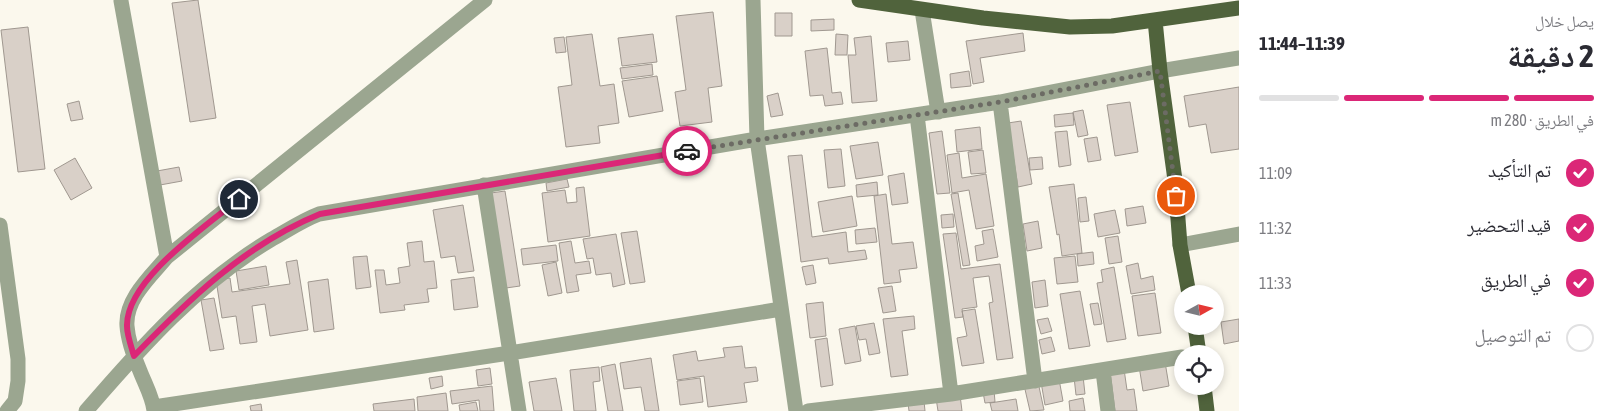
<!DOCTYPE html>
<html lang="ar">
<head>
<meta charset="utf-8">
<style>
	body { margin:0; font-family:"Asap Condensed","Noto Naskh Arabic",sans-serif; background:#f2f2f3; color:#2b2b33; direction:rtl; height:100vh; display:flex; flex-direction:column; font-size:19px; white-space:nowrap }
	* { box-sizing:border-box; margin:0 }
	p { font-size:16px; color:#7c7c81 }
	.icon { flex:none; width:28px; height:28px; fill:none; stroke:currentColor; stroke-width:2; stroke-linecap:round; stroke-linejoin:round }
	.map { position:relative; flex:1; overflow:hidden; direction:ltr }
	.panel { display:flex; flex-direction:column; background:#fff; width:375px }
	.panel>* { flex:none }
	.needle { width:32px; rotate:82deg }
	.tools { position:absolute; left:1174px; top:285px; display:grid; gap:10px }
	.tools a { display:grid; place-items:center; width:50px; height:50px; border-radius:50%; background:#fff; box-shadow:0 2px 8px #0003; font-size:25px }
	.pin { position:absolute; display:grid; place-items:center; width:42px; height:42px; color:#fff; margin:-21px; border:2px solid #fff; border-radius:50%; box-shadow:0 1px 5px #0007 }
	.courier { position:absolute; display:grid; place-items:center; width:50px; height:50px; margin:-25px; border:4px solid #db2777; border-radius:50%; background:#fff; color:#222; box-shadow:0 1px 6px #0007 }
	.headline em { font-style:normal; font-weight:700 }
	.headline div { display:flex; flex-direction:column-reverse }
	.headline { display:flex; align-items:center; justify-content:space-between; height:85px; padding:0 20px }
	h1 { font-size:32px; font-weight:700; line-height:38px }
	.bar { display:grid; grid-template-columns:repeat(4,1fr); gap:8px 5px; align-content:center; height:60px; padding:0 20px }
	.bar i { height:6px; border-radius:4px; background:#e1e1e2 }
	.bar .on { background:#db2777 }
	.bar p { grid-column:span 4 }
	ol { padding:0 20px; list-style:none }
	li { display:flex; align-items:center; gap:15px; height:55px }
	li p { margin-inline-start:auto }
	li .icon { padding:5px; border-radius:50%; background:#db2777; color:#fff; stroke-width:4 }
	li:last-child { color:#7c7c81 }
	li i { width:28px; height:28px; border:2px solid #e1e1e2; border-radius:50% }
	main { display:flex; flex:1; min-height:0 }
	.map>svg:first-child { display:block }
</style>
</head>
<body>
<main>
<section class="panel">
<div class="headline"><div><h1>2 دقيقة</h1><p>يصل خلال</p></div><em>11:39–11:44</em></div>
<div class="bar"><i class="on"></i><i class="on"></i><i class="on"></i><i></i><p>في الطريق · 280 m</p></div>
<ol>
<li><svg class="icon" aria-label="check" viewBox="0 0 24 24"><path d="M5 12l5 5 9-10"/></svg>تم التأكيد<p>11:09</p></li>
<li><svg class="icon" aria-label="check" viewBox="0 0 24 24"><path d="M5 12l5 5 9-10"/></svg>قيد التحضير<p>11:32</p></li>
<li><svg class="icon" aria-label="check" viewBox="0 0 24 24"><path d="M5 12l5 5 9-10"/></svg>في الطريق<p>11:33</p></li>
<li><i></i>تم التوصيل</li>
</ol>
</section>
<div class="map">
<svg width="1239" height="411" viewBox="0 0 1239 411">
	<rect width="100%" height="100%" fill="#fbf8ed"/>
	<path fill="#d9d0c8" stroke="#a09890" d="M198 0 216 118 190 122 172 3Z
		M713 12 722 86 708 88 712 122 680 126 675 92 686 90 676 16Z
		M775 13H792V36H775Z
		M834 19V30L811 31V20Z
		M28 27 45 169 18 172 1 30Z
		M1023 33 1025 51 980 58 984 82 973 84 966 41Z
		M592 34 600 86 614 84 619 123 598 126 600 143 566 147 558 87 572 85 566 37Z
		M653 34 657 62 622 66 618 38Z
		M836 34 848 35 847 55H835Z
		M871 36 877 101 852 103 848 55H856L854 38Z
		M564 37 566 52 556 53 554 38Z
		M908 41 910 60 888 62 886 43Z
		M827 48 832 93 841 92 843 104 825 106 823 95 810 96 805 51Z
		M652 64 653 75 622 79 620 68Z
		M969 71 971 86 951 88 950 74Z
		M657 76 663 111 629 117 622 81Z
		M1239 87V149L1211 153 1206 124 1189 127 1184 96Z
		M778 93 783 115 771 117 767 96Z
		M79 101 83 119 71 121 67 104Z
		M1130 102 1138 152 1115 156 1107 105Z
		M1083 110 1088 135 1078 137 1073 112Z
		M1073 113 1074 125 1055 127 1054 115Z
		M1021 121 1032 184 1018 187 1008 123Z
		M980 127 982 149 957 152 955 130Z
		M942 131 950 193 937 194 929 133Z
		M1067 131 1071 165 1059 167 1055 132Z
		M1097 137 1101 160 1088 162 1084 139Z
		M878 142 883 175 856 179 850 146Z
		M841 149 845 186 828 188 824 150Z
		M983 150 986 173 971 174 968 152Z
		M959 153 962 178 986 174 994 226 976 229 969 190 952 193 947 155Z
		M802 155 812 237 846 232 848 252 865 250 867 259 829 264 828 258 801 262 788 156Z
		M1042 157 1043 169 1030 170 1029 158Z
		M75 158 92 188 71 200 54 170Z
		M179 167 182 181 160 185 157 171Z
		M904 173 908 203 892 205 888 176Z
		M567 179 569 187 547 191 546 183Z
		M877 182 878 195 857 197 856 185Z
		M1074 184 1082 253 1062 256 1059 234 1057 235 1049 187Z
		M584 187 590 236 548 242 542 193 565 190 567 203 577 202 576 188Z
		M505 191 520 286 506 288 491 193Z
		M958 193 970 265 963 266 951 194Z
		M886 194 892 244 913 242 917 268 899 270 901 282 884 284 874 196Z
		M852 196 857 226 823 232 818 202Z
		M1086 197 1089 221 1080 222 1078 198Z
		M463 205 474 271 458 273 455 256 441 258 433 210Z
		M1143 206 1146 223 1127 226 1125 209Z
		M1115 210 1120 233 1098 237 1094 214Z
		M953 214 954 227 942 228 941 215Z
		M1038 221 1042 248 1027 251 1023 224Z
		M875 228 877 242 856 244 855 230Z
		M993 229 998 257 977 261 975 246 984 244 982 231Z
		M637 231 645 282 630 284 621 233Z
		M956 233 961 269 1000 264 1013 358 997 360 989 303 993 302 989 276 973 278 977 307 962 309 963 317 955 318 943 234Z
		M616 234 625 284 613 287 611 273 596 275 593 258 587 259 583 239Z
		M1118 236 1122 262 1109 264 1105 238Z
		M422 241 424 262 434 261 437 288 427 289 429 302 404 305 405 310 380 313 375 270H384L386 285 400 283 398 268 410 266 407 243Z
		M571 241 575 263 589 261 591 273 576 275 579 291 567 293 559 243Z
		M556 245 558 261 523 265 521 249Z
		M1093 252 1094 264 1078 266 1077 254Z
		M367 256 371 287 356 289 353 257Z
		M1075 256 1078 282 1057 284 1054 258Z
		M297 260 308 330 270 336 265 304 252 306 257 342 240 344 236 316 222 318 216 280 230 278 232 292 290 284 286 262Z
		M556 262 562 293 548 296 542 265Z
		M1138 263 1141 279 1153 276 1155 290 1131 294 1126 266Z
		M813 265 816 283 806 285 802 267Z
		M266 266 269 285 239 290 236 271Z
		M1114 267 1126 339 1107 342 1097 283 1103 282 1101 270Z
		M474 277 478 307 454 310 451 280Z
		M328 279 334 329 314 332 308 282Z
		M1045 280 1048 306 1035 308 1032 282Z
		M892 286 896 311 883 313 878 288Z
		M1080 291 1090 346 1069 349 1060 294Z
		M1155 293 1161 333 1138 336 1132 296Z
		M214 298 224 349 210 351 201 300Z
		M823 302 826 336 810 338 806 304Z
		M1098 303 1102 324 1094 325 1090 304Z
		M975 309 984 363 962 366 957 338 967 336 962 311Z
		M914 316 915 329 902 331 908 375 891 377 883 319Z
		M1048 318 1052 331 1041 334 1037 320Z
		M1239 319V341L1224 344 1221 322Z
		M874 323 880 353 869 355 866 339 859 340 856 326Z
		M855 326 861 361 845 364 839 329Z
		M1051 337 1055 351 1042 354 1039 340Z
		M827 338 833 385 821 387 815 340Z
		M742 346 745 368 756 367 758 381 744 383 747 402 708 407 704 376 677 380 673 355 696 351 698 361 725 357 723 348Z
		M651 358 659 411H645L641 387 624 389 620 363Z
		M1165 362 1169 386 1143 391 1139 366Z
		M615 364 623 411H608L601 367Z
		M599 367 600 381 593 382 596 411H574L570 370Z
		M490 368 492 384 478 386 476 370Z
		M1124 369 1127 390 1134 389 1137 411H1115L1110 371Z
		M442 376 443 386 431 389 429 378Z
		M1083 376 1085 394 1076 395 1074 377Z
		M556 378 562 411H534L529 382Z
		M700 378 703 402 680 405 677 381Z
		M1059 379 1063 401 1045 405 1041 382Z
		M1038 382 1044 410 1030 411 1024 385Z
		M492 386 494 411H480L479 400 452 404 450 391Z
		M994 390 995 402 985 403 983 392Z
		M446 393 448 411H418L417 397Z
		M960 395 962 411H938L936 398Z
		M1083 398 1085 411H1070L1069 401Z
		M414 399 415 411H374L373 404Z
		M1016 399 1018 411H992L990 403Z
		M924 401 925 411H909L908 403Z
		M476 402 478 411H460L459 405Z
		M261 404 262 411H251L250 406Z"/>
	<g fill="none" stroke-linecap="round" stroke-linejoin="round">
		<path stroke="#9ba690" stroke-width="15" d="M753 0 757 139 796 411
			M121 1 167 257
			M922 10 938 112
			M1000 102 1035 381
			M917 115 951 394
			M484 185 519 411
			M0 225 18 359V381L15 401 7 411
			M1180 245 1239 234
			M1103 371 1108 411
			M154 407 510 353 781 309
			M86 411C142 346 198 283 272 239 288 230 303 220 319 214L757 139 1000 102 1160 71 1239 58
			M154 411C153 398 145 384 140 371 134 357 128 341 127 326 125 299 151 276 167 257L485 0
			M808 411 951 394 1182 357"/>
		<path stroke="#50633c" stroke-width="15" d="M859 0 983 18 1070 27 1112 26 1239 8
			M1155 20 1160 71 1175 180 1180 245 1189 294
			M1195 326 1199 354
			M1204 386 1207 411"/>
	</g>
	<g fill="none" stroke-linecap="round" stroke-linejoin="round">
		<path stroke="#6c6b64" stroke-width="5" stroke-dasharray="0 9" d="M687 151 1000 102 1160 71 1176 196"/>
		<path stroke="#db2777" stroke-width="6" d="M239 199C206 226 126 280 127 326 127 335 131 346 134 356 188 300 246 244 320 214L687 151"/>
	</g>
</svg>
<div class="tools">
<a><svg class="needle" viewBox="-14 -14 28 28"><path d="M0-13l5 13h-10z" fill="#e53935"/><path d="M0 13l5-13h-10z" fill="#7c7c81"/></svg></a>
<a><svg class="icon" aria-label="locate" viewBox="0 0 24 24"><circle cx="12" cy="12" r="6"/><path d="M12 2v4M12 18v4M2 12h4M18 12h4"/></svg></a>
</div>
<div class="pin" style="left:1176px;top:196px;background:#ea580c"><svg class="icon" aria-label="bag" viewBox="0 0 24 24"><path d="M5 8h14l-1 12H6zM9 8a3 3 0 0 1 6 0"/></svg></div>
<div class="pin" style="left:239px;top:199px;background:#1f2937"><svg class="icon" aria-label="home" viewBox="0 0 24 24"><path d="M3 11l9-7 9 7M6 9v11h12V9"/></svg></div>
<div class="courier" style="left:687px;top:151px"><svg class="icon" aria-label="car" viewBox="0 0 24 24"><path d="M5 17H2v-5l4-1 3-4h7l3 4 3 1v5h-3M9 17h6M6 11h13"/><circle cx="7" cy="17" r="2"/><circle cx="17" cy="17" r="2"/></svg></div>
</div>
</main>
</body>
</html>
